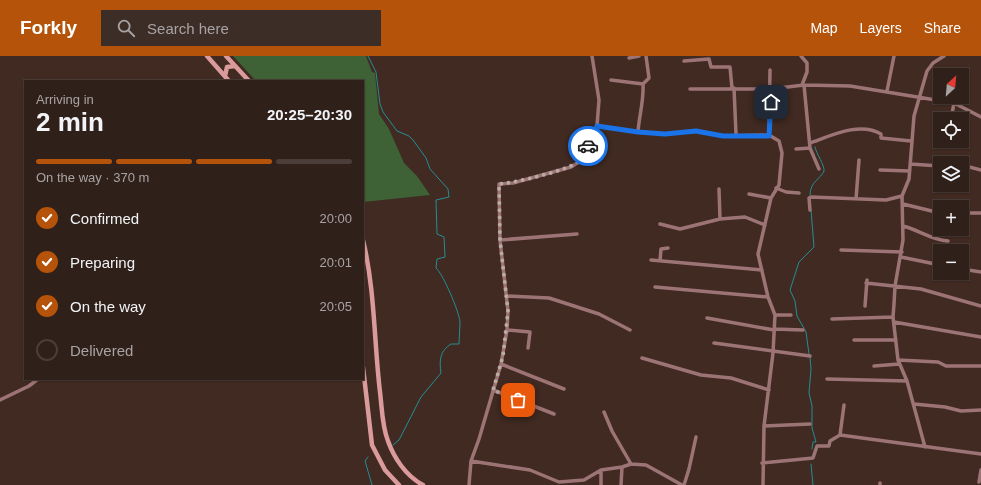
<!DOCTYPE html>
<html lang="en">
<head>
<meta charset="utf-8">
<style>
	body { margin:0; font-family:Arial,sans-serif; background:#3c2d27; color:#f1f3f6; height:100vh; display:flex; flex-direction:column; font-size:15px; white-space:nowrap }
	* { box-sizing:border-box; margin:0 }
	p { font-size:13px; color:#a8a3a2 }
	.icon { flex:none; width:22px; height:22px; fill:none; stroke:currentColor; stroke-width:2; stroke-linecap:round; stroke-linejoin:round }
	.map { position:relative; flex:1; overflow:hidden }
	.panel { position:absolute; left:24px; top:24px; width:340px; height:300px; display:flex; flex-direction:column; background:#30201a; border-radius:0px; box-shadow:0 1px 3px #0004,0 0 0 1px #4b3e39 }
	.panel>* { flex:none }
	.needle { width:26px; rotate:26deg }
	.tools { position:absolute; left:933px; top:12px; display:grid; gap:8px }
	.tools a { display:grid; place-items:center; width:36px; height:36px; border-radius:0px; background:#30201a; box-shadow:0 1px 3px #0004,0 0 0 1px #4b3e39; font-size:20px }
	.pin { position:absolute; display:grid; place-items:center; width:34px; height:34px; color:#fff; margin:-17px; border-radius:8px; box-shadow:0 2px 6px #0006 }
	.courier { position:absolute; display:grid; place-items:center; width:40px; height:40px; margin:-20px; border:3px solid #1a73e8; border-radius:50%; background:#fff; color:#222; box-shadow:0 1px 5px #0007 }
	.overview em { font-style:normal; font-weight:700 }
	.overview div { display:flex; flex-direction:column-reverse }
	.overview { display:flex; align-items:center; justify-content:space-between; height:68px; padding:0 12px }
	h1 { font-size:26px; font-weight:700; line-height:30px }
	.bar { display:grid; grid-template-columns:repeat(4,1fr); gap:6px 4px; align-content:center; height:48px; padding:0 12px }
	.bar i { height:5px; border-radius:3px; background:#4b3e39 }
	.bar .current { background:#b45309 }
	.bar p { grid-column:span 4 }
	ol { padding:0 12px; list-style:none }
	li { display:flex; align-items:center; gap:12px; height:44px }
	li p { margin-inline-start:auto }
	li .icon { padding:4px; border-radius:50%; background:#b45309; color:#fff; stroke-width:4 }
	li:last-child { color:#a8a3a2 }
	li i { width:22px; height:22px; border:2px solid #4b3e39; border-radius:50% }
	header { display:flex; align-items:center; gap:24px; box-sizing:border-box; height:56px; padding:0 20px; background:#b45309; color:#fff }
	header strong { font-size:19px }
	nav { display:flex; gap:22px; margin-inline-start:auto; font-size:14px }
	.search { width:280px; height:36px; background:#3c2d27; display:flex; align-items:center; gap:10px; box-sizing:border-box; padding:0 14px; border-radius:0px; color:#a8a3a2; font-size:15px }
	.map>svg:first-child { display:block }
</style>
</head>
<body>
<header>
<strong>Forkly</strong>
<div class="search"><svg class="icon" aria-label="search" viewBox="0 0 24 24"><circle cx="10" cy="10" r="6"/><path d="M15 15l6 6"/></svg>Search here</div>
<nav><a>Map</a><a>Layers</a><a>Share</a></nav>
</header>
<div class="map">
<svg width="981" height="429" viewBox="0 0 981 429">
	<rect width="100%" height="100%" fill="#402a22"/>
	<path fill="#3e6135" d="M233 0H366L372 16 375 17 379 58 389 73 404 107 417 120 430 139 363 146V25H256Z"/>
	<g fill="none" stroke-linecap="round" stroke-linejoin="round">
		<path stroke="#248e94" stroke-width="1" d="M368 0 376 16 380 48 383 56 397 75 409 80 413 84 426 102 430 113 448 133 449 141 436 144 437 178 444 181 445 201 437 203 436 212C443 218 459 255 460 266 460 273 459 281 459 288H451C440 295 439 304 441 317L421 341 399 384 393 389
			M810 139C810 125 821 123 824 115 825 110 816 97 815 91
			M809 298 806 276 797 260 795 245 790 234 799 206 814 191 811 154
			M810 301 811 313 809 337 812 350V372L816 386H813L812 393
			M368 401 365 405 372 429
			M811 408 813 429"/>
		<path stroke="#9d7475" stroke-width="3.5" d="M801 0 807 7V16L802 29
			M629 2 639 0
			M684 5 709 3 711 11H730L732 32
			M611 24 643 28
			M643 28 649 22 646 0
			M804 29 810 92 819 113
			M734 32 736 78
			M690 33H771L804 29 850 30 954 47 981 61
			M887 35 894 0
			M951 63 954 47
			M597 70 638 76 665 78 696 75 723 80 769 79 779 85 782 97 779 129 771 142 758 198 768 241 775 259 773 297 764 370 763 429
			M638 76C639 60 644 45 643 28
			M769 79 770 14
			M810 87C830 80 860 65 881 78V82L911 85
			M796 93 810 92
			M910 108 940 110
			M962 109 981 114
			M880 114 909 115
			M776 132 786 136 799 137
			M719 133 720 163
			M749 138 771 142
			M856 143 859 104
			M903 148 940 157
			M810 154 809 142 811 141 886 144 902 140
			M962 157H981
			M660 168 680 173 720 163 745 161 765 169
			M903 170C919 174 931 184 948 185
			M500 184 577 178
			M841 194 902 196
			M901 201 940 209
			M651 204 762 214
			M660 205 661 193 668 192
			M962 213 981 216
			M866 227 921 233 981 250
			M655 231 768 241
			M506 240 549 242 599 258 630 274
			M865 250 867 224
			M775 259H791
			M707 262 774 274
			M832 263 893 261
			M894 266 981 281
			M774 273 803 274
			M507 274 530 276 528 292
			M854 284H896
			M714 287 810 300
			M642 302 701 319 731 322 769 334
			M898 304 938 306 946 310H981
			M501 308 564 333
			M874 310 899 308
			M827 323 907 325
			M493 334 554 358
			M0 344 29 330 38 323
			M914 348 945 351 961 355 981 354
			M604 356 612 375 631 408
			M764 370 810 368
			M840 379 844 349
			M925 391 907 325 898 304 893 261 894 248 895 230 903 184 902 140 909 123 914 60 927 15 933 7 944 0
			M471 405 530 414 559 426 584 424 601 414 622 411 631 408 646 409 682 429
			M762 407 813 402 817 390H829L830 385 840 379 981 398
			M979 426 981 414
			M880 427V429
			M469 429 471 405 479 383 501 308 507 274 508 255 500 184 499 128 513 127 571 111 582 104 597 70 599 44 592 0
			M601 429V414
			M621 429 622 411
			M684 429 689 413 696 381"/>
		<path stroke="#db9a9b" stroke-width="4.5" d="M207 0 229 25
			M226 0 249 25
			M225 20 227 11 235 10
			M363 184C375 234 374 286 380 336 382 352 382 370 388 385 394 402 406 420 423 429
			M363 311 372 389 385 414 399 429"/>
	</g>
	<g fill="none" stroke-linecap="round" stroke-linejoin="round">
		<path stroke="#bba9a3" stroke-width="4" stroke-dasharray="0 7.2" d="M518 344 493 334 503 300 508 255 500 184 499 128C514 127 571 114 581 104 584 101 586 95 588 90"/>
		<path stroke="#1a73e8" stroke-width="5" d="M588 90 597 70 638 76 665 78 696 75 723 80H769L771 46"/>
	</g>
</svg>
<div class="tools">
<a><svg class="needle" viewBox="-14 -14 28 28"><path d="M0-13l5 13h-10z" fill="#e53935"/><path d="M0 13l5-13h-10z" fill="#a8a3a2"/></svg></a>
<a><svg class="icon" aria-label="locate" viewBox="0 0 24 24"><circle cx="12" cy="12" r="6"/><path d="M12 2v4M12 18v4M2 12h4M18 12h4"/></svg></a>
<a><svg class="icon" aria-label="layers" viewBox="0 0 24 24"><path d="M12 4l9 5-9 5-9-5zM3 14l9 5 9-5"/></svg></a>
<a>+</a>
<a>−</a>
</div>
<div class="pin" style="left:518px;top:344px;background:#ea580c"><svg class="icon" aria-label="bag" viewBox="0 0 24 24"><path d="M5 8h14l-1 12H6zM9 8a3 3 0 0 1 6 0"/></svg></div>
<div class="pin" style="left:771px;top:46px;background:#1f2937"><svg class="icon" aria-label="home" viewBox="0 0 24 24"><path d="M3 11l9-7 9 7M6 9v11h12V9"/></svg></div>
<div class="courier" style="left:588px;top:90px"><svg class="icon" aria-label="car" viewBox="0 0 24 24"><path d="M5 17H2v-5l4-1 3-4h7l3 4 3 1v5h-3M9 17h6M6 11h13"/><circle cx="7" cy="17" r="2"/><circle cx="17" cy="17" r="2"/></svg></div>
<section class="panel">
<div class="overview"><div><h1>2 min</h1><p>Arriving in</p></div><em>20:25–20:30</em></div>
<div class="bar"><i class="current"></i><i class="current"></i><i class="current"></i><i></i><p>On the way · 370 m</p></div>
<ol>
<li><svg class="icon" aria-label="check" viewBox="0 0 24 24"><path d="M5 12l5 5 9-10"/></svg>Confirmed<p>20:00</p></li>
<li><svg class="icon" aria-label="check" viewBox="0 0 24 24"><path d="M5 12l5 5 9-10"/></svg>Preparing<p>20:01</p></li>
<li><svg class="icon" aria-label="check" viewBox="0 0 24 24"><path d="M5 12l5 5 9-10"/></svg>On the way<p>20:05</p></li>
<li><i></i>Delivered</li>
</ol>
</section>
</div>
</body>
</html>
